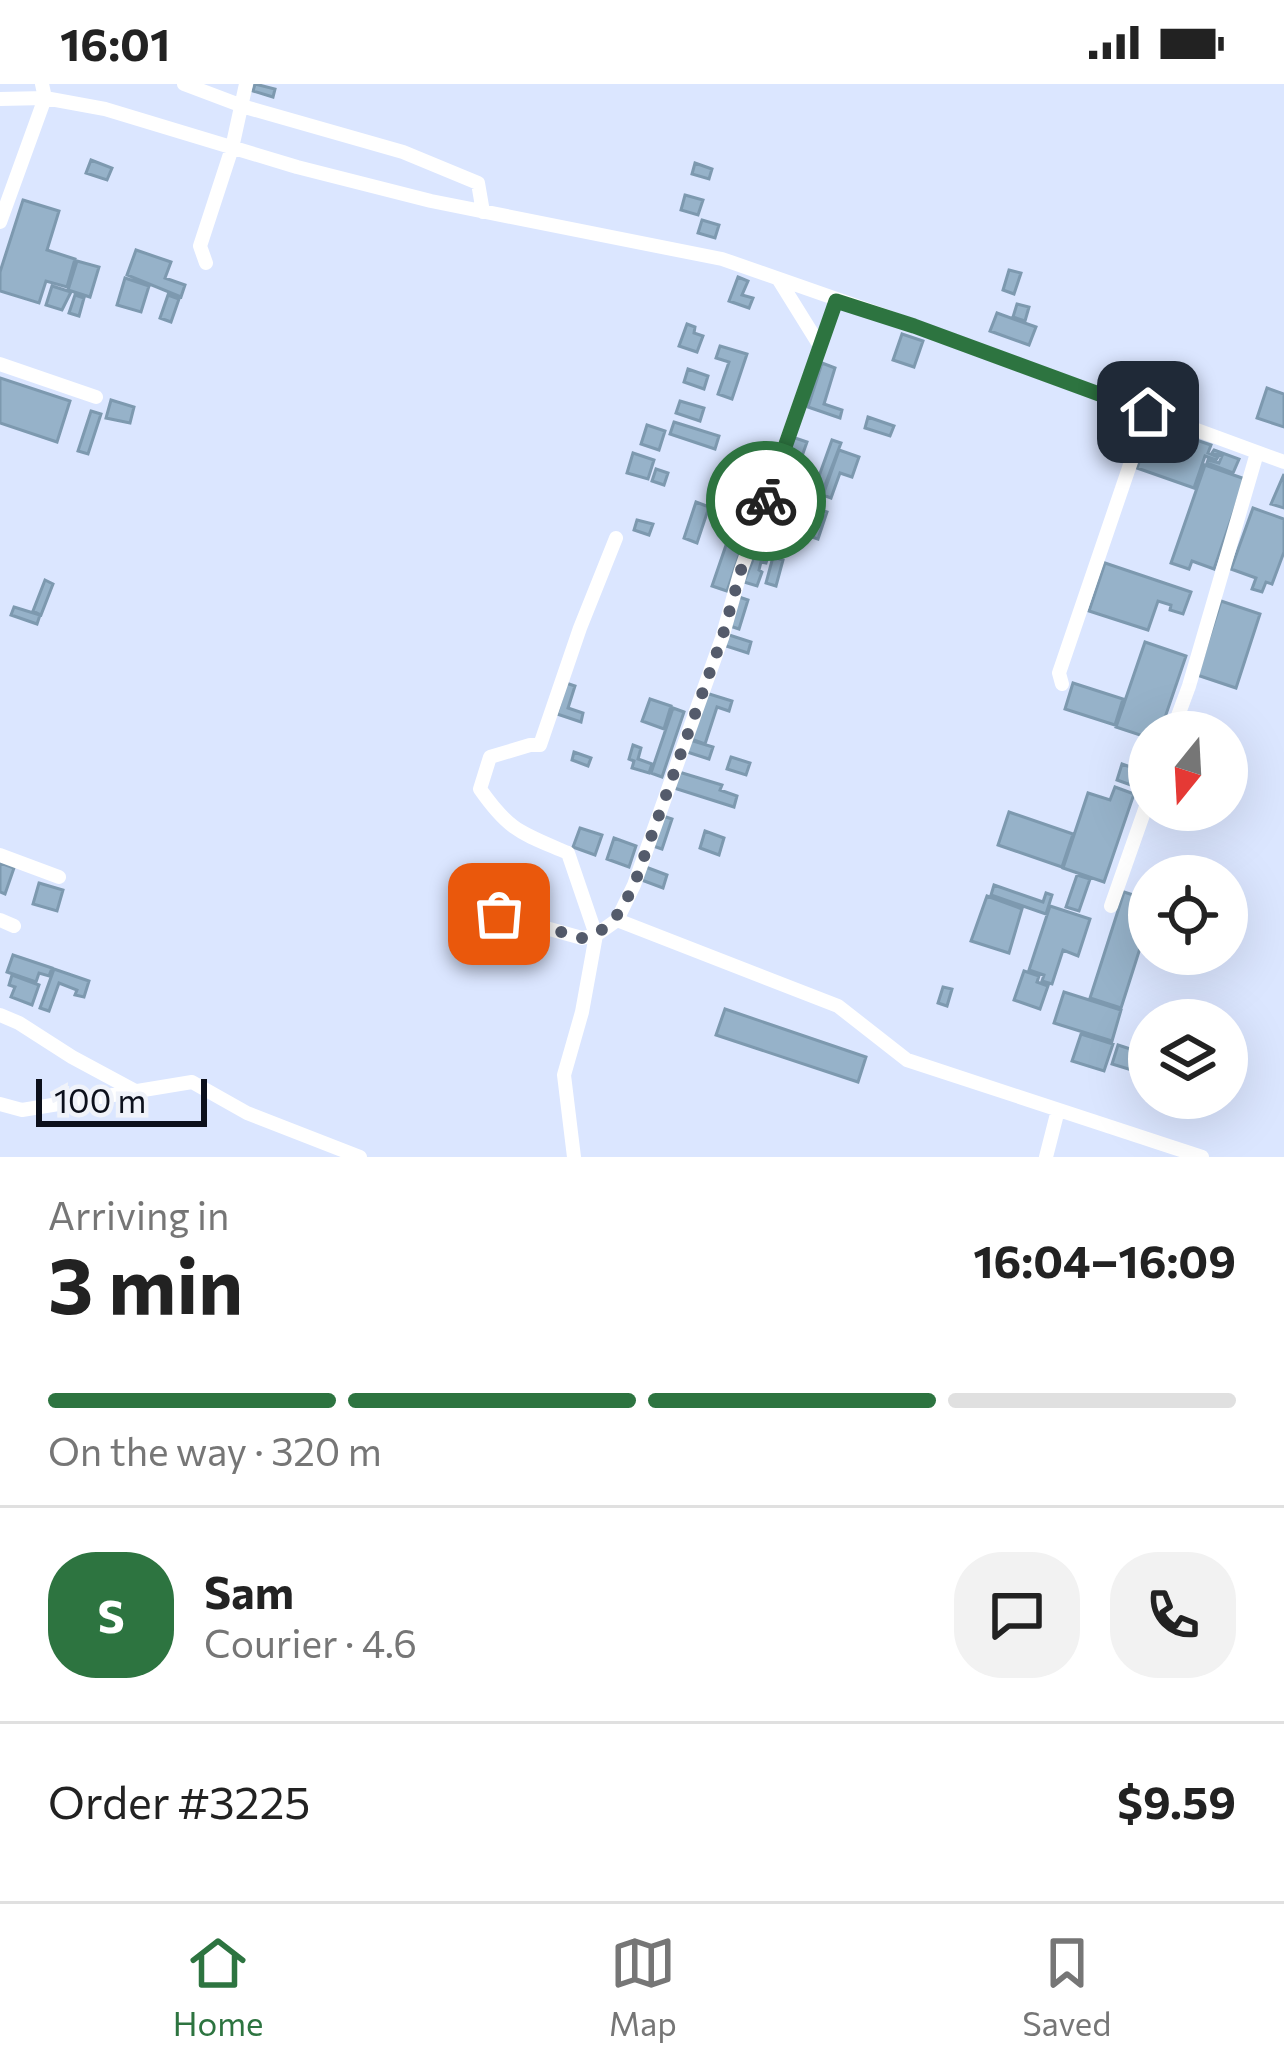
<!DOCTYPE html>
<html lang="en">
<head>
<meta charset="utf-8">
<style>
	body { margin:0; font-family:Commissioner,sans-serif; background:#f2f2f2; color:#222; height:100vh; display:flex; flex-direction:column; font-size:45px; white-space:nowrap }
	* { box-sizing:border-box; margin:0 }
	p { font-size:39px; color:#767676 }
	.icon { flex:none; width:66px; height:66px; fill:none; stroke:currentColor; stroke-width:2; stroke-linecap:round; stroke-linejoin:round }
	.map { position:relative; height:1073px; overflow:hidden }
	.sheet { display:flex; flex-direction:column; background:#fff; flex:1 }
	.sheet>* { flex:none }
	.needle { width:78px; rotate:198deg }
	.controls { position:absolute; left:1128px; top:627px; display:grid; gap:24px }
	.controls a { display:grid; place-items:center; width:120px; height:120px; border-radius:50%; background:#fff; box-shadow:0 12px 48px #0002; font-size:60px }
	.scale { position:absolute; left:36px; bottom:30px; width:171px; box-sizing:border-box; padding-left:12px; border:6px solid #0c101b; border-top:0; font-size:33px; line-height:42px; white-space:nowrap; color:#0c101b; -webkit-text-stroke:9px #f0f3fa; paint-order:stroke }
	.pin { position:absolute; display:grid; place-items:center; width:102px; height:102px; color:#fff; margin:-51px; border-radius:24px; box-shadow:0 6px 18px #0006 }
	.courier { position:absolute; display:grid; place-items:center; width:120px; height:120px; margin:-60px; border:9px solid #2d7440; border-radius:50%; background:#fff; color:#222; box-shadow:0 3px 15px #0007 }
	.headline em { font-style:normal; font-weight:700 }
	.headline div { display:flex; flex-direction:column-reverse }
	.headline { display:flex; align-items:center; justify-content:space-between; height:204px; padding:0 48px }
	h1 { font-size:78px; font-weight:700; line-height:90px }
	.bar { display:grid; grid-template-columns:repeat(4,1fr); gap:18px 12px; align-content:center; height:144px; padding:0 48px }
	.bar i { height:15px; border-radius:9px; background:#e0e0e0 }
	.bar .selected { background:#2d7440 }
	.bar p { grid-column:span 4 }
	.line { display:flex; align-items:center; gap:30px; padding:0 48px; border-top:3px solid #e0e0e0 }
	.line div { flex:1 }
	.round { display:grid; place-items:center; flex:none; width:126px; height:126px; border-radius:48px; background:#f2f2f2 }
	.status { display:flex; justify-content:space-between; align-items:center; height:84px; padding:0 60px; background:#fff; direction:ltr }
	.status svg { height:33px; fill:currentColor }
	.menu { display:flex; justify-content:space-around; align-items:center; height:168px; border-top:3px solid #e0e0e0; background:#fff; font-size:33px; color:#767676 }
	.menu a { display:grid; justify-items:center; gap:6px }
	.menu .selected { color:#2d7440 }
	.map>svg:first-child { display:block }
</style>
</head>
<body>
<div class="status"><b>16:01</b><svg viewBox="0 0 49 12"><path d="M0 12V9h3v3zM5 12V6h3v6zM10 12V3h3v9zM15 12V0h3v12zM26 1h20v11H26zM47 4h2v5h-2z"/></svg></div>
<div class="map">
<svg width="1284" height="1073" viewBox="0 0 1284 1073">
	<rect width="100%" height="100%" fill="#dbe6ff"/>
	<path fill="#96b2c9" stroke="#7d99af" stroke-width="3" d="M255 0 275 5 273 13 253 7Z
		M91 76 112 84 107 96 86 89Z
		M695 79 712 85 709 95 692 90Z
		M685 111 703 116 698 131 681 126Z
		M23 116 59 127 47 166 75 175 67 203 46 197 39 219 0 207V188Z
		M702 136 719 141 715 154 698 149Z
		M136 166 171 178 165 194 185 201 181 213 127 191Z
		M77 177 99 183 90 213 68 206Z
		M1009 186 1021 189 1014 210 1003 206Z
		M738 193 748 197 742 211 753 214 749 224 729 217Z
		M125 194 149 202 141 228 117 221Z
		M52 202 71 208 62 226 46 221Z
		M75 211 84 214 79 232 69 229Z
		M168 211 179 215 171 238 160 234Z
		M1017 220 1029 223 1025 237 1013 233Z
		M997 229 1036 243 1029 261 990 247Z
		M687 240 695 243 694 249 703 252 697 268 679 262Z
		M902 250 923 257 914 283 893 276Z
		M720 262 747 270 732 315 718 310 729 278 716 274Z
		M822 279 835 284 824 320 842 326 840 334 808 323Z
		M688 285 708 292 704 305 684 298Z
		M0 294 70 317 57 358 0 339Z
		M1267 304 1284 310V343L1257 334Z
		M111 316 134 323 130 339 106 334Z
		M680 317 704 324 700 337 676 329Z
		M91 327 101 330 88 370 78 367Z
		M868 333 894 342 890 352 865 344Z
		M674 338 719 352 715 365 670 350Z
		M647 341 665 347 659 366 641 360Z
		M1152 341 1211 361 1208 369 1218 373 1216 376 1205 372 1194 404 1137 384Z
		M792 353 807 358 801 375 786 370Z
		M832 356 841 359 822 409 814 406Z
		M839 366 859 373 852 393 840 389 831 414 823 411Z
		M1214 366 1239 375 1233 389 1207 379 1208 376 1219 379 1222 372 1212 369Z
		M633 369 654 376 648 395 627 389Z
		M1205 381 1245 395 1214 485 1192 477 1189 485 1171 479Z
		M656 385 668 389 664 401 652 397Z
		M780 386 788 389 783 395 794 398 786 422 770 417Z
		M1284 390V424L1271 420Z
		M696 418 709 423 697 459 684 454Z
		M773 419 791 425 787 436 770 430Z
		M1253 424 1284 435V468L1272 500 1266 498 1262 508 1252 505 1256 494 1231 485Z
		M818 425 827 428 818 455 806 451 813 430 816 431Z
		M736 432 751 437 727 507 712 502Z
		M637 436 653 440 649 451 634 446Z
		M760 458 766 460 763 468 769 469 766 479 761 478 759 486 762 488 757 502 744 498Z
		M773 473 783 476 776 502 766 499Z
		M1105 479 1191 508 1183 530 1170 526 1171 521 1158 517 1148 546 1089 527Z
		M45 496 53 500 41 531 33 527Z
		M739 513 748 516 739 545 730 542Z
		M1221 517 1260 530 1236 604 1197 591Z
		M14 523 40 531 37 540 11 531Z
		M726 550 751 558 748 569 723 561Z
		M1145 558 1186 572 1160 648H1149V654L1116 643Z
		M566 599 575 602 568 624 583 629 581 638 557 630Z
		M1073 599 1123 615 1115 641 1065 625Z
		M706 609 732 617 729 627 717 623 705 660 691 655Z
		M650 615 671 622 664 645 642 637Z
		M673 624 684 628 662 693 651 689Z
		M690 656 713 663 709 675 687 668Z
		M633 661 641 664 638 675 652 680 649 689 632 684 634 677 629 675Z
		M574 668 591 674 588 682 572 676Z
		M731 673 750 679 746 691 727 685Z
		M1122 680 1136 685 1131 701 1117 696Z
		M679 688 722 701 720 706 737 712 734 723 674 704Z
		M1115 703 1134 710 1104 798 1063 784 1088 709 1110 716Z
		M1009 728 1073 750 1062 783 998 761Z
		M663 732 672 735 662 765 653 762Z
		M580 744 602 751 595 771 573 763Z
		M705 747 724 754 719 771 700 764Z
		M614 754 636 762 629 783 607 775Z
		M0 779 14 784 5 810 0 808Z
		M475 781 498 789 495 798 472 790Z
		M643 782 667 791 663 804 639 795Z
		M1077 791 1090 795 1079 827 1066 823Z
		M39 799 63 806 57 827 33 820Z
		M994 801 1043 818 1046 809 1052 811 1046 830 991 811Z
		M1124 808 1149 816V836L1121 924 1090 914Z
		M987 812 1022 825 1009 869 971 857Z
		M1050 822 1090 835 1078 872 1063 866 1052 900 1042 897 1044 891 1029 886Z
		M490 856 511 863 507 874 486 867Z
		M13 871 52 884 49 892 39 889 36 898 7 888Z
		M54 885 89 897 84 913 75 911 77 906 59 899 49 927 40 924Z
		M1024 887 1039 892 1037 898 1048 902 1040 925 1014 916Z
		M12 891 39 901 32 921 11 913 15 903 9 901Z
		M943 903 952 905 947 922 938 919Z
		M1064 908 1121 926 1112 957 1054 939Z
		M725 925 866 973 858 998 716 951Z
		M1081 950 1113 960 1104 987 1072 977Z
		M1118 961 1149 971 1145 990 1112 980Z"/>
	<g fill="none" stroke-linecap="round" stroke-linejoin="round">
		<path stroke="#fff" stroke-width="14" d="M184 0 245 23 403 68 478 99 483 128
			M0 15 45 14 105 25 297 83 431 117 722 175 914 242 1284 378
			M0 138 45 14 42 0
			M206 179 200 162 232 64 246 0
			M779 196 820 262
			M0 280 96 313
			M1062 600 1059 589 1148 328
			M1172 648 1189 602 1257 369
			M0 771 59 793
			M1111 822 1149 714
			M499 831 582 854 596 851 568 769C522 749 510 748 480 705L490 673 530 661H540L580 544 616 454
			M0 836 14 842
			M617 836 838 922 907 976 1202 1073
			M0 931 19 939 72 973 137 1008
			M0 1020 22 1026 192 998 247 1029 360 1073
			M574 1073 564 991 582 928 596 851 617 836 634 801 722 554 741 486 836 217
			M1046 1073 1058 1026"/>
	</g>
	<g fill="none" stroke-linecap="round" stroke-linejoin="round">
		<path stroke="#545b6b" stroke-width="12" stroke-dasharray="0 21.6" d="M499 830 582 854C612 847 621 826 634 801L722 554 741 486 766 417"/>
		<path stroke="#2d7440" stroke-width="15" d="M766 417 836 217 914 242 1148 328"/>
	</g>
</svg>
<div class="controls">
<a><svg class="needle" viewBox="-14 -14 28 28"><path d="M0-13l5 13h-10z" fill="#e53935"/><path d="M0 13l5-13h-10z" fill="#767676"/></svg></a>
<a><svg class="icon" aria-label="locate" viewBox="0 0 24 24"><circle cx="12" cy="12" r="6"/><path d="M12 2v4M12 18v4M2 12h4M18 12h4"/></svg></a>
<a><svg class="icon" aria-label="layers" viewBox="0 0 24 24"><path d="M12 4l9 5-9 5-9-5zM3 14l9 5 9-5"/></svg></a>
</div>
<div class="scale">100 m</div>
<div class="pin" style="left:499px;top:830px;background:#ea580c"><svg class="icon" aria-label="bag" viewBox="0 0 24 24"><path d="M5 8h14l-1 12H6zM9 8a3 3 0 0 1 6 0"/></svg></div>
<div class="pin" style="left:1148px;top:328px;background:#1f2937"><svg class="icon" aria-label="home" viewBox="0 0 24 24"><path d="M3 11l9-7 9 7M6 9v11h12V9"/></svg></div>
<div class="courier" style="left:766px;top:417px"><svg class="icon" aria-label="bike" viewBox="0 0 24 24"><circle cx="6" cy="16" r="4"/><circle cx="18" cy="16" r="4"/><path d="M6 16l4-8h5l3 8M10 8l3 8H6M13 5h3"/></svg></div>
</div>
<section class="sheet">
<div class="headline"><div><h1>3 min</h1><p>Arriving in</p></div><em>16:04–16:09</em></div>
<div class="bar"><i class="selected"></i><i class="selected"></i><i class="selected"></i><i></i><p>On the way · 320 m</p></div>
<div class="line" style="height:216px"><b class="round" style="background:#2d7440;color:#fff">S</b><div><b>Sam</b><p>Courier · 4.6</p></div><a class="round"><svg class="icon" aria-label="chat" viewBox="0 0 24 24"><path d="M4 5h16v11H9l-5 4z"/></svg></a><a class="round"><svg class="icon" aria-label="phone" viewBox="0 0 24 24"><path d="M5 4h4l2 5-3 2q2 4 5 5l2-3 5 2v4C11 20 4 13 5 4z"/></svg></a></div>
<div class="line" style="height:156px"><div>Order #3225</div><b>$9.59</b></div>
</section>
<nav class="menu">
<a class="selected"><svg class="icon" aria-label="home" viewBox="0 0 24 24"><path d="M3 11l9-7 9 7M6 9v11h12V9"/></svg>Home</a>
<a><svg class="icon" aria-label="map" viewBox="0 0 24 24"><path d="M3 6l6-2 6 2 6-2v14l-6 2-6-2-6 2zM9 4v14M15 6v14"/></svg>Map</a>
<a><svg class="icon" aria-label="saved" viewBox="0 0 24 24"><path d="M7 4h10v16l-5-4-5 4z"/></svg>Saved</a>
</nav>
</body>
</html>
